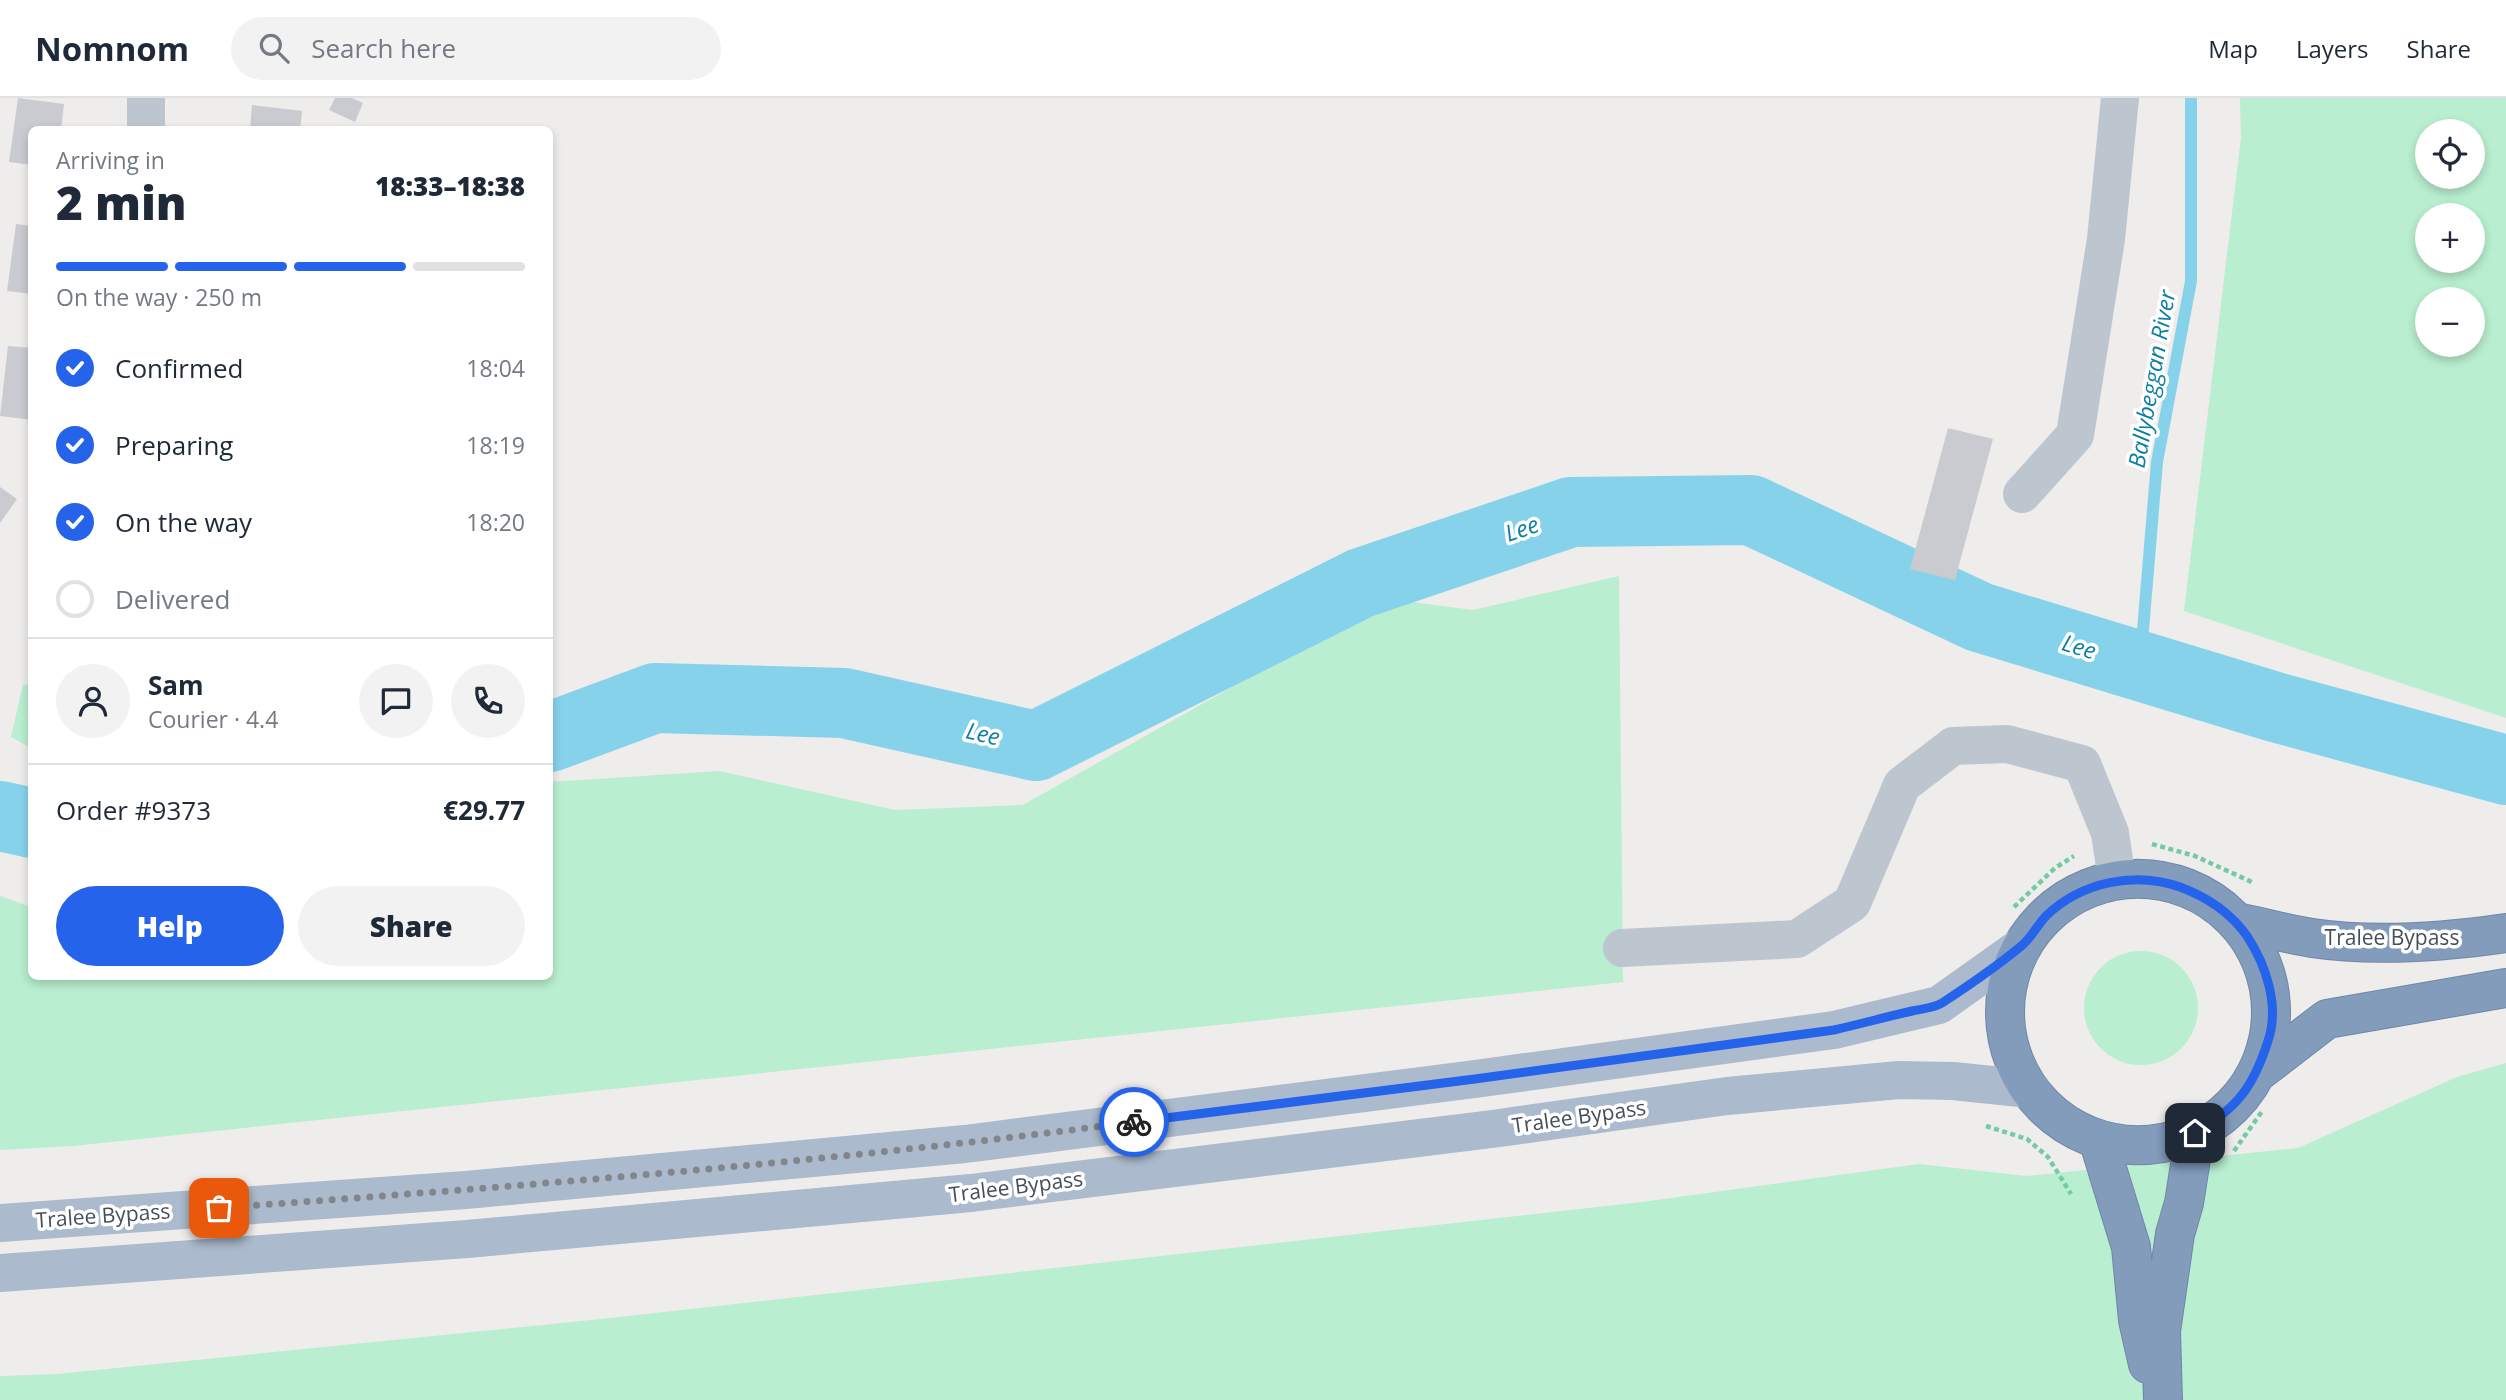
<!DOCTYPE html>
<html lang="en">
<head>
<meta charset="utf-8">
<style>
	body { margin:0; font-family:"Open Sans",sans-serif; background:#f2f2f3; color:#1f2937; height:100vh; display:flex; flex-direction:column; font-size:26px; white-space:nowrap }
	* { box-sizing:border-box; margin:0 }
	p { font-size:23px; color:#747a83 }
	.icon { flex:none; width:38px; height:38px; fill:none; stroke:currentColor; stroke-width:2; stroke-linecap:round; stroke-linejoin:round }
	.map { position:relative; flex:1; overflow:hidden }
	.sheet { position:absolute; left:28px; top:28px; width:525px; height:854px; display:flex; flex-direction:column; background:#fff; border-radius:10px; box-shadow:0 4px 10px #0003 }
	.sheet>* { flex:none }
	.fabs { position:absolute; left:2415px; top:21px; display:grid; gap:14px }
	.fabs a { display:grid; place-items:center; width:70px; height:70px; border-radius:50%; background:#fff; box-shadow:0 4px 10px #0003; font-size:35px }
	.pin { position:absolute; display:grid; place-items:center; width:60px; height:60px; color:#fff; margin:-30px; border-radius:14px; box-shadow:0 4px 10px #0006 }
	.courier { position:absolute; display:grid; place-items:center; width:70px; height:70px; margin:-35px; border:5px solid #2563eb; border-radius:50%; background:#fff; color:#222; box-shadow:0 2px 9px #0007 }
	.head em { font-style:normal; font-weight:800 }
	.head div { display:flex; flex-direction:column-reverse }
	.head { display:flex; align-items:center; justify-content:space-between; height:119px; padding:0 28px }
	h1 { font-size:46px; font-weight:800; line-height:52px }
	.bar { display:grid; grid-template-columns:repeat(4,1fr); gap:10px 7px; align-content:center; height:84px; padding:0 28px }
	.bar i { height:9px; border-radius:5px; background:#e0e1e3 }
	.bar .current { background:#2563eb }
	.bar p { grid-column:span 4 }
	.line { display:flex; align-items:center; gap:18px; padding:0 28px; border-top:2px solid #e0e1e3 }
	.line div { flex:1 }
	.round { display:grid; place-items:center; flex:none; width:74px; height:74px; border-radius:37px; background:#f2f2f3 }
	ol { padding:0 28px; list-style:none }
	li { display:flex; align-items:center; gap:21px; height:77px }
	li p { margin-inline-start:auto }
	li .icon { padding:7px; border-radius:50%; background:#2563eb; color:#fff; stroke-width:4 }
	li:last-child { color:#747a83 }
	li i { width:38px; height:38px; border:4px solid #e0e1e3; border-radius:50% }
	.button { display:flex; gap:14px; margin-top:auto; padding:14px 28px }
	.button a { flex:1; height:80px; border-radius:42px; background:#2563eb; color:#fff; font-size:28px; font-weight:800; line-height:80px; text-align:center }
	.button a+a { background:#f2f2f3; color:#1f2937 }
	header { display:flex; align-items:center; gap:42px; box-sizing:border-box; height:98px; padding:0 35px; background:#fff; border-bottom:2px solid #e0e1e3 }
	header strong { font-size:33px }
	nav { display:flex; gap:38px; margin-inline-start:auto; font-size:24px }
	.search { width:490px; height:63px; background:#f2f2f3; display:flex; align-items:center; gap:18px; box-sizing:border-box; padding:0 24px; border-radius:38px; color:#747a83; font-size:26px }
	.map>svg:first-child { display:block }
</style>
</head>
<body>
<header>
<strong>Nomnom</strong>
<div class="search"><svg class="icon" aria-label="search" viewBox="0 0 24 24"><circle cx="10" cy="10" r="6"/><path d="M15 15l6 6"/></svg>Search here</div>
<nav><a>Map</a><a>Layers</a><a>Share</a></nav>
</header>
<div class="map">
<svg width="2506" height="1302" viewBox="0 0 2506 1302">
	<rect width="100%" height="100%" fill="#efecec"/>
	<path fill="#b9eed0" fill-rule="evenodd" d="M2240 0H2506V620L2184 513 2241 40ZM2427 33H2473V79H2427ZM2427 117H2473V163H2427ZM2473 201V247H2427V201Z
		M1619 478 1623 884 73 1048 0 1052V798L31 809 32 878H550V684L719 673 895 712 1023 707 1388 501 1473 512Z
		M31 586H32L31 650 11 639 23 587Z
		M2084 910a57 57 0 1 1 114 0a57 57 0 1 1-114 0Z
		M2506 965V1302H0V1278L57 1276 601 1221 1642 1104 1919 1066 2026 1078 2298 1050 2457 979Z"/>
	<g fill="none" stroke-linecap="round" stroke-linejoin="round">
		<path stroke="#86d2eb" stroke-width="12" d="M2140 568 2157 364 2191 183V0"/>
		<path stroke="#86d2eb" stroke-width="70" d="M550 639 655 600 844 605 1036 648 1361 485 1571 414 1751 412 1979 519 2275 609 2506 672
			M0 718 32 725"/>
	</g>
	<path fill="#c9cbd1" d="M18 0 64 6 61 32H32V67L9 64Z
		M335 0H352L363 5 355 24 329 12Z
		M252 7 302 13 300 32H250Z
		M16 126 32 128V196L7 193Z
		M8 248 32 250V322L0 318Z
		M1948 330 1993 341 1955 482 1910 471Z
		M0 389 17 401 0 425Z"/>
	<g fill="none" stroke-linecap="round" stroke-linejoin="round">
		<g stroke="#6f87a7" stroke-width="40">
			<path id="highway" d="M2005 914a133 133 0 1 1 266 0a133 133 0 1 1-266 0Z
				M2237 824C2262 829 2287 836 2312 840 2373 849 2444 844 2506 835
				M2258 974 2327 921 2506 890
				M2098 1041 2131 1149 2138 1222 2148 1266
				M2163 1302 2161 1233 2175 1136 2184 1105 2195 1035"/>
		</g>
		<path stroke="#72cba3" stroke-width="4.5" stroke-dasharray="5 3.5" stroke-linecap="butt" d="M2152 746 2195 758 2254 785
			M2014 809 2055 770 2074 758
			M1986 1028 2027 1041 2048 1059 2071 1096
			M2234 1053 2263 1012"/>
		<path stroke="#bdc6cf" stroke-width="38" d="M146 0V32
			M2022 396 2075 337 2106 141 2120 0
			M1622 850 1797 841 1852 805 1902 687 1953 648 2007 646 2082 666 2110 735 2117 782"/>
		<path stroke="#abbacc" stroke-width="38" d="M0 1125 466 1092 965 1046 1475 981 1834 932 1939 907 2022 848
			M0 1175 467 1141 971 1095 1492 1031 1727 998 1899 982 1953 983 2030 991"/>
		<use href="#highway" stroke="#839cbc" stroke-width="38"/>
	</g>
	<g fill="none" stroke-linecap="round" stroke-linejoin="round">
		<path stroke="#80868c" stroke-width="7" stroke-dasharray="0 12.6" d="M219 1110C525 1088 831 1064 1134 1024"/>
		<path stroke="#2563eb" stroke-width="9" d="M1134 1024 1475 981 1834 932C1860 926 1886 919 1912 913 1921 911 1934 910 1942 905 1968 888 1996 869 2020 849 2031 841 2037 827 2047 817 2082 784 2135 773 2180 789 2207 799 2230 814 2247 838 2266 867 2280 908 2268 943 2253 990 2237 1010 2195 1035"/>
	</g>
	<g text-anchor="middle" stroke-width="7" stroke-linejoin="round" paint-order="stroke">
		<g font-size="21" fill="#454f59" stroke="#fff">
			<text x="2392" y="847">Tralee Bypass</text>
			<text transform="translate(1579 1019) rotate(-8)" y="7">Tralee Bypass</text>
			<text transform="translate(1016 1089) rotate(-7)" y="7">Tralee Bypass</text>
			<text transform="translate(103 1118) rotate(-4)" y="7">Tralee Bypass</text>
		</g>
		<g font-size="23" font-style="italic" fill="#0c7fa5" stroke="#fff">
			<text transform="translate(2152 281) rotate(-80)" y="8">Ballybeggan River</text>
			<text transform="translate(1522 431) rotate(-19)" y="8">Lee</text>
			<text transform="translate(2079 549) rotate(17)" y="8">Lee</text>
			<text transform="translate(983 636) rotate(13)" y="8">Lee</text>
		</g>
	</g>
</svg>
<div class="fabs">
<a><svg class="icon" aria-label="locate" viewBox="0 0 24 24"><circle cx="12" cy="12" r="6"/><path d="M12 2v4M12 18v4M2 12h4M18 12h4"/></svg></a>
<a>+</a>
<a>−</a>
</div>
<div class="pin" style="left:219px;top:1110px;background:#ea580c"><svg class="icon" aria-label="bag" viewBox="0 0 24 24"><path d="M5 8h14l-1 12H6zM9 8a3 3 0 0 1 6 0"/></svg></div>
<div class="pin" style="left:2195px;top:1035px;background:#1f2937"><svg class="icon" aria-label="home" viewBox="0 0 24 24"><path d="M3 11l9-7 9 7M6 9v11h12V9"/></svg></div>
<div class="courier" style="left:1134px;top:1024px"><svg class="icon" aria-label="bike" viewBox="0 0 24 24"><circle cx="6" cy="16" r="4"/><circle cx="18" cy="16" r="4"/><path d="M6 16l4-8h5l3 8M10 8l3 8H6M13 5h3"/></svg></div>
<section class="sheet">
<div class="head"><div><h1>2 min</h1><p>Arriving in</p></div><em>18:33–18:38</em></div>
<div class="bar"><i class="current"></i><i class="current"></i><i class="current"></i><i></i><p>On the way · 250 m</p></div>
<ol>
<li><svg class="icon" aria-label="check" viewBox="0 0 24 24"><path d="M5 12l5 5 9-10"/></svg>Confirmed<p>18:04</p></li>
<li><svg class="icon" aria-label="check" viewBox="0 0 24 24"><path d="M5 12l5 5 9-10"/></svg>Preparing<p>18:19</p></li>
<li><svg class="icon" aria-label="check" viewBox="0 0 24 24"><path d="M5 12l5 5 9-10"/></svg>On the way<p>18:20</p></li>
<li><i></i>Delivered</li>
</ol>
<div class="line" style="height:126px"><a class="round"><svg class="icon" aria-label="person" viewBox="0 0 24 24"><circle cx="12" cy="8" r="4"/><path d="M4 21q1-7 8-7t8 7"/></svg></a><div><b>Sam</b><p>Courier · 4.4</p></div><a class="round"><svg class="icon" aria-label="chat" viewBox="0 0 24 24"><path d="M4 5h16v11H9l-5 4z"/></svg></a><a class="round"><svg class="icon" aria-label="phone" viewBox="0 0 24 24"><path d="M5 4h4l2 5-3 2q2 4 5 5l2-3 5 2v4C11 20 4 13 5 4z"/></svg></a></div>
<div class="line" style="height:91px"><div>Order #9373</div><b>€29.77</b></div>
<div class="button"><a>Help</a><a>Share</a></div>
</section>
</div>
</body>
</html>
